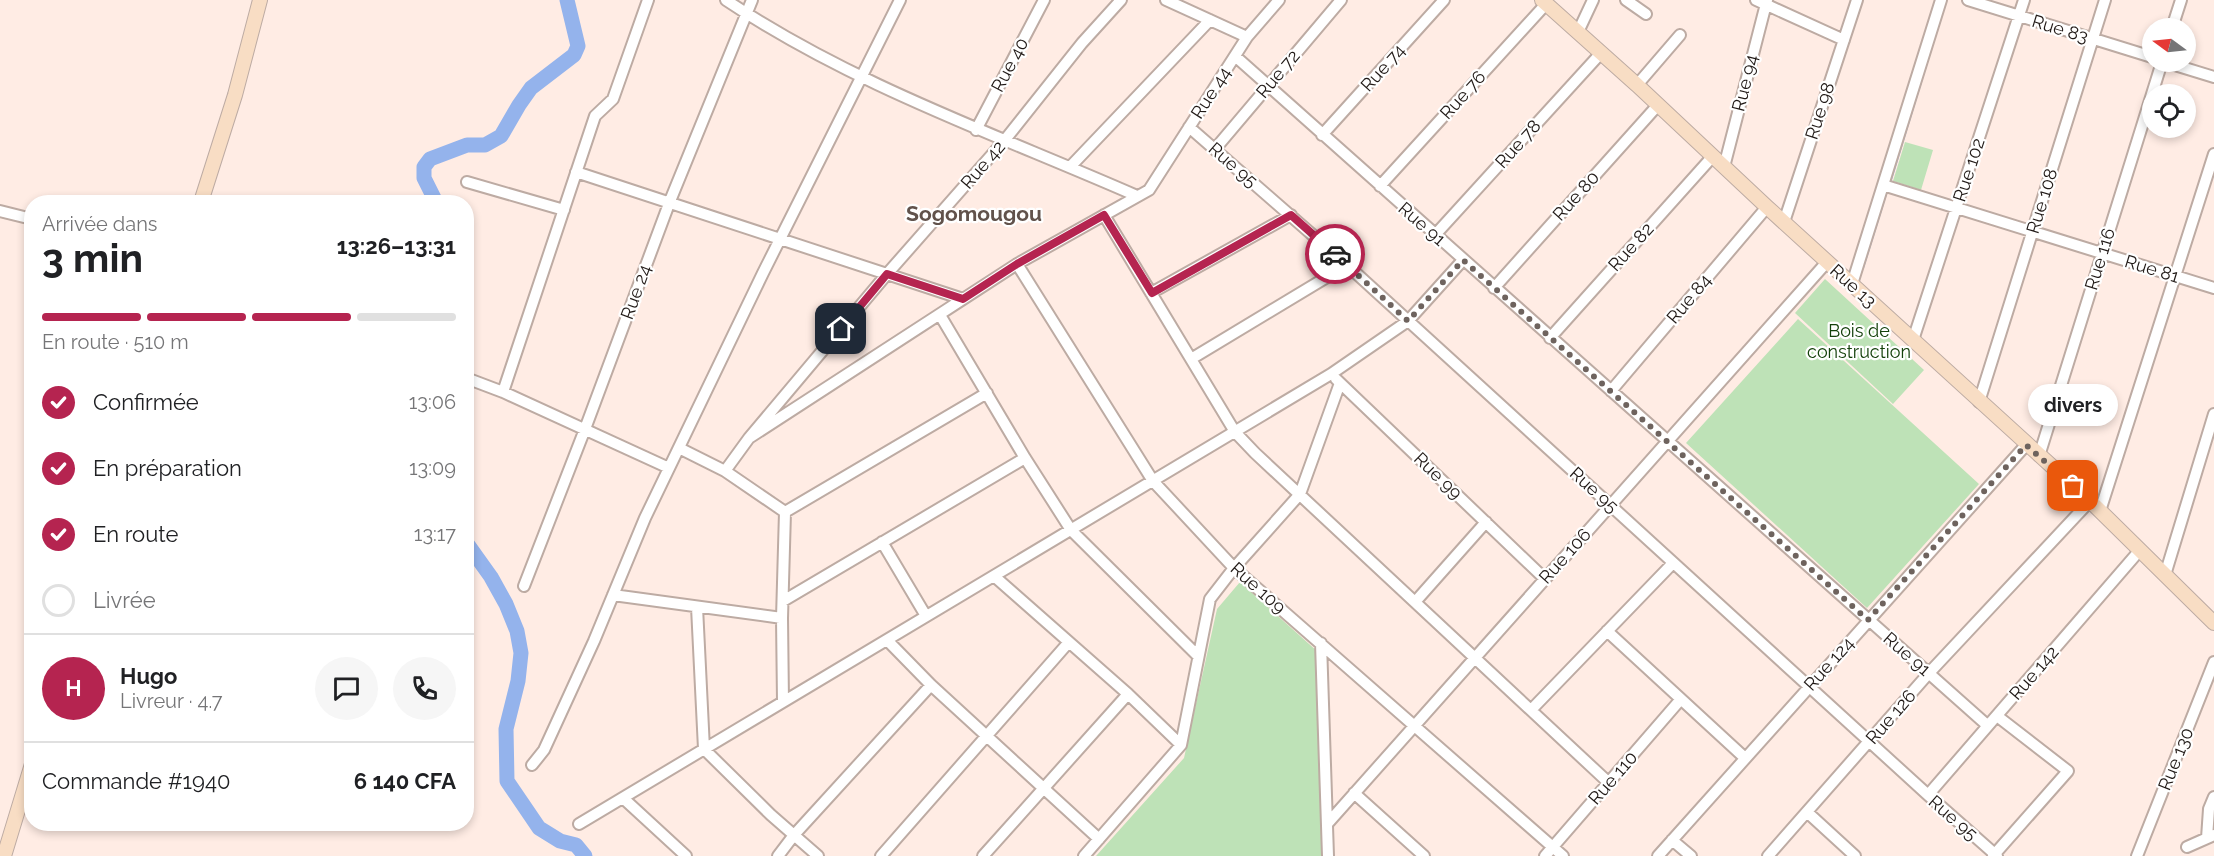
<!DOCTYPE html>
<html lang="fr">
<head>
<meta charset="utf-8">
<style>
	body { margin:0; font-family:Raleway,sans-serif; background:#f6f6f6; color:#202124; height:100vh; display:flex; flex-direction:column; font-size:22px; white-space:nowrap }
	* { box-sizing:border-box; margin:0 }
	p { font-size:20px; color:#757577 }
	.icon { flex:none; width:33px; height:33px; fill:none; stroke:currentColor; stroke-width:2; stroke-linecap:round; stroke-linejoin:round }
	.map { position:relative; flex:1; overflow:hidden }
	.sheet { position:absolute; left:24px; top:195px; width:450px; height:636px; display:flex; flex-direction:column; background:#fff; border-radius:24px; box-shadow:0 3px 9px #0003 }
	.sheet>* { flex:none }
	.needle { width:39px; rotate:285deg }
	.buttons { position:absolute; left:2142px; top:18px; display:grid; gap:12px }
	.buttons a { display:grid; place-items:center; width:54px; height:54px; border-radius:50%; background:#fff; box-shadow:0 3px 9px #0003; font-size:30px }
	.pin { position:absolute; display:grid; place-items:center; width:51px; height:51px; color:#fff; margin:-26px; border-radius:12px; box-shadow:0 3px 9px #0006 }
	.courier { position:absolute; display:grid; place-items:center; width:60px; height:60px; margin:-30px; border:4px solid #b52450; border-radius:50%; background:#fff; color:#222; box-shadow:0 2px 8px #0007 }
	.bubble { position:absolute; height:42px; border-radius:21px; background:#fff; box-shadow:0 3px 9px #0003; font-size:20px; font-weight:700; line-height:42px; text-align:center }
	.headline em { font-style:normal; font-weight:700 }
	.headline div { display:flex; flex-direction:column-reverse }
	.headline { display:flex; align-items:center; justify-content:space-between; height:102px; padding:0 18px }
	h1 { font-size:39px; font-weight:700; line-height:45px }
	.bar { display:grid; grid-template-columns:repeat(4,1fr); gap:9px 6px; align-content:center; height:72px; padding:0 18px }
	.bar i { height:8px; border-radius:4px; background:#e0e0e0 }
	.bar .current { background:#b52450 }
	.bar p { grid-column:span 4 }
	.line { display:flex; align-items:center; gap:15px; padding:0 18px; border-top:2px solid #e0e0e0 }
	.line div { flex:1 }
	.round { display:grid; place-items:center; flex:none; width:63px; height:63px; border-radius:32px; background:#f6f6f6 }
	ol { padding:0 18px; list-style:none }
	li { display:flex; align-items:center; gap:18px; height:66px }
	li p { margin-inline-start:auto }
	li .icon { padding:6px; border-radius:50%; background:#b52450; color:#fff; stroke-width:4 }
	li:last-child { color:#757577 }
	li i { width:33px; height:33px; border:3px solid #e0e0e0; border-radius:50% }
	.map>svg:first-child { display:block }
</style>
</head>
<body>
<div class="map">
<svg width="2214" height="856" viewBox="0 0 2214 856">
	<rect width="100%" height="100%" fill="#ffece4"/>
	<path fill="#bee2b7" d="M1905 142 1933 150 1921 190 1893 181Z
		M1825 279 1924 370 1893 404 1795 313Z
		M1798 319 1979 484 1867 608 1686 443Z
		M1240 582 1318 652 1325 856H1096L1184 758 1217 609Z"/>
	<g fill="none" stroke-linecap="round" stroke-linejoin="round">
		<path stroke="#94b3ec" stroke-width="2" d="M1890 183 1929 56
			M1863 268 1887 191"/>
		<path stroke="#94b3ec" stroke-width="15" d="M436 202 424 178V167L430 159 467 145H485L501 136 519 105 531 88 574 55 578 46 567 0
			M466 542 491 577 506 604 517 631 521 653 518 681 506 729 507 781 539 828 560 841 576 845 585 856"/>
		<g stroke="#bdaba3" stroke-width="14">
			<path id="street" d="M726 0C853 85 998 135 1137 196
				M1166 0 1247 37
				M1626 0 1646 14
				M1756 0 1844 40
				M1968 0 2152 57
				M2172 28 2181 0
				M1578 32 1593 0
				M1235 56 1987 725
				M2165 62 2214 77
				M1637 85 1680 35
				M1189 127 1347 265 1928 795 1997 856
				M976 130 1044 0
				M1322 135 1444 0
				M1215 149 1341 0
				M1070 167 1210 20
				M1724 167 1767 0
				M576 172 963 299
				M467 182 564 210
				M1883 185 2214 288
				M1380 186 1546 4
				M0 211 32 219
				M1104 215 1235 432 1255 453 1609 783
				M1784 222 1857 0
				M1435 235 1601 53
				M1017 264 1153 481 1234 568 1563 856
				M1852 284 1941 0
				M1494 288 1658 105
				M1151 293 1291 215
				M940 315 1025 458 1071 530 1198 656
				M1550 338 1713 156
				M1913 340 2024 0
				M1191 359 1347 265
				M466 378 503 392 669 468
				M1336 379 1545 579
				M1611 391 1767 207
				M503 392 595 116 613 99 648 0
				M1979 402 2105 0
				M749 438 1017 264 1149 190 1247 37 1279 0
				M679 448 725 471 785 512
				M2039 456 2162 62
				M725 471 749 438 887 274 1004 141 1082 43 1121 0
				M2100 511 2214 154
				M785 512 987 393
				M882 542 926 616
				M2165 575 2214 414
				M994 576 1128 694 1181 745
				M524 586 585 429 670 201 752 0
				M613 595 782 618
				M783 601 1025 458
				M1415 602 1486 522
				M697 607 704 749 771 815 818 856
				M1607 631 1745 758
				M887 640 931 685 1099 839
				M1321 643 1328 856
				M783 702 782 618 785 512
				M1531 710 1673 563
				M532 765 544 750 594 641 645 518 763 273 900 0
				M1354 793 1424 856
				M1928 795 2140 550
				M623 798 686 856
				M1807 812 1855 856
				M1328 823 1827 262
				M579 824 1331 374 1408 321 1463 260
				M2207 838 2209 809 2214 797
				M1672 840 1691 856
				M2187 847 2214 835
				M778 856 794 835 931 685
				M881 856 1069 642
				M983 856 1128 694
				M1084 856 1181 745 1210 599 1234 568 1300 494 1340 383
				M1545 856 1681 699
				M1658 856 2026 445
				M1768 856 1929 673 2090 501
				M1993 856 2068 771 1997 716
				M2137 856 2214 662"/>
		</g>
		<g stroke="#bdaba3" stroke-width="16">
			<path id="secondary" d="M1542 0 1637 85 1767 207 2090 501 2214 623
				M201 202 235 95 260 0
				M4 856 32 764"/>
		</g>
		<use href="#street" stroke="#fff" stroke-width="10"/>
		<use href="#secondary" stroke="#f8ddc4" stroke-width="14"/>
	</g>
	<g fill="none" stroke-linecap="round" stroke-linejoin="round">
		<path stroke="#6e635e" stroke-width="6" stroke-dasharray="0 10.8" d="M1335 254 1408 321 1463 260 1868 620 2026 445 2073 486"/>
		<path stroke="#b52450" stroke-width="8" d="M841 329 887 274 963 299 1017 264 1104 215 1152 293 1291 215 1335 254"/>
	</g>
	<g text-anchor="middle" stroke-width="4.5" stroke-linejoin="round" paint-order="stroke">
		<g font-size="18" fill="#201916" stroke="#fff">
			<text transform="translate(2060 29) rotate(17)" y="6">Rue 83</text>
			<text transform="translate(1010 65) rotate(-62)" y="6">Rue 40</text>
			<text transform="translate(1383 68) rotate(-48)" y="6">Rue 74</text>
			<text transform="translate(1278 74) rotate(-50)" y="6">Rue 72</text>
			<text transform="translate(1745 83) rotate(-76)" y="6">Rue 94</text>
			<text transform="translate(1211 93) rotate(-57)" y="6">Rue 44</text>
			<text transform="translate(1463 95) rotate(-48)" y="6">Rue 76</text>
			<text transform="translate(1820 111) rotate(-72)" y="6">Rue 98</text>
			<text transform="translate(1518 144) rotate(-48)" y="6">Rue 78</text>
			<text transform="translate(983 165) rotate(-49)" y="6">Rue 42</text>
			<text transform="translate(1233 165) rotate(41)" y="6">Rue 95</text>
			<text transform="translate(1969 170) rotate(-72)" y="6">Rue 102</text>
			<text transform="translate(1576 196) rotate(-48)" y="6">Rue 80</text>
			<text transform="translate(2042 201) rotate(-73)" y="6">Rue 108</text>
			<text transform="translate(1422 224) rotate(41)" y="6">Rue 91</text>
			<text transform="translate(1631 247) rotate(-48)" y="6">Rue 82</text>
			<text transform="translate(2100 259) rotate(-73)" y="6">Rue 116</text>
			<text transform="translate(2152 269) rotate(17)" y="6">Rue 81</text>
			<text transform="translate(1853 286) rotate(42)" y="6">Rue 13</text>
			<text transform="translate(636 292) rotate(-70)" y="6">Rue 24</text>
			<text transform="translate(1689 299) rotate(-50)" y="6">Rue 84</text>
			<text transform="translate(1438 476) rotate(44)" y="6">Rue 99</text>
			<text transform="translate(1594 490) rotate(42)" y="6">Rue 95</text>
			<text transform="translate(1565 556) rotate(-48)" y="6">Rue 106</text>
			<text transform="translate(1258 588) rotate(42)" y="6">Rue 109</text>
			<text transform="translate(1907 654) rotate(41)" y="6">Rue 91</text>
			<text transform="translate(1829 664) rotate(-48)" y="6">Rue 124</text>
			<text transform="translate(2034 673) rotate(-49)" y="6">Rue 142</text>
			<text transform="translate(1891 717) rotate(-49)" y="6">Rue 126</text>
			<text transform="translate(2176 759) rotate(-68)" y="6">Rue 130</text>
			<text transform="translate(1613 778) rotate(-49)" y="6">Rue 110</text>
			<text transform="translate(1953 818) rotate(41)" y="6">Rue 95</text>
		</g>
		<g font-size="18" fill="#14410b" stroke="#fff">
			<text x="1859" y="337">Bois de<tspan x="1859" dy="21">construction</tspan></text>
		</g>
		<g font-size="21" font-weight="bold" fill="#61524b" stroke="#fff">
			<text x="974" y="221">Sogomougou</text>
		</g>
	</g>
</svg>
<div class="buttons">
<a><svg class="needle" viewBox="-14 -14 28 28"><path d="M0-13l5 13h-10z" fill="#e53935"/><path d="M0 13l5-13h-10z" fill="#757577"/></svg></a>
<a><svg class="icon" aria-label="locate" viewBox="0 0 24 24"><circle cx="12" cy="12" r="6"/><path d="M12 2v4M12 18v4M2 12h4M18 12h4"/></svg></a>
</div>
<div class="pin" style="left:2073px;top:486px;background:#ea580c"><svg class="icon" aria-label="bag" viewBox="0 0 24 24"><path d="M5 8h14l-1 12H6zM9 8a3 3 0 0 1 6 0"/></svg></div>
<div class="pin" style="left:841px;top:329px;background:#1f2937"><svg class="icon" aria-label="home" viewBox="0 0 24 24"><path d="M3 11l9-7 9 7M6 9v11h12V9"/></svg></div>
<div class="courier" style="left:1335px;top:254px"><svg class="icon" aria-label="car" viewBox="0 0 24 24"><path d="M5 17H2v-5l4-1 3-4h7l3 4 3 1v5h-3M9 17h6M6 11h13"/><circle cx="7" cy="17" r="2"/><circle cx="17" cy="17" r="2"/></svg></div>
<div class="bubble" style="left:2028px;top:384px;width:90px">divers</div>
<section class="sheet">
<div class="headline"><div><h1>3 min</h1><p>Arrivée dans</p></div><em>13:26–13:31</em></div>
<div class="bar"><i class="current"></i><i class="current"></i><i class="current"></i><i></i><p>En route · 510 m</p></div>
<ol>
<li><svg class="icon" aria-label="check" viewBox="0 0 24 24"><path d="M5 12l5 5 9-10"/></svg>Confirmée<p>13:06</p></li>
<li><svg class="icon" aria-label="check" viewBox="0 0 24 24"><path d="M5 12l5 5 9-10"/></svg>En préparation<p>13:09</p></li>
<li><svg class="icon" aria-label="check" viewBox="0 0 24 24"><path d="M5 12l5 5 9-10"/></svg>En route<p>13:17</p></li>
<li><i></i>Livrée</li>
</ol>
<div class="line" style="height:108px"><b class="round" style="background:#b52450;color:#fff">H</b><div><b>Hugo</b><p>Livreur · 4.7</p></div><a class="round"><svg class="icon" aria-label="chat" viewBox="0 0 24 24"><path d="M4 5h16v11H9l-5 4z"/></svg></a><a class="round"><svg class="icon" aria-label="phone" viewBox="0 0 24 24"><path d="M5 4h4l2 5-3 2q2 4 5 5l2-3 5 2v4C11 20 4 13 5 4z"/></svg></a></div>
<div class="line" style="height:78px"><div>Commande #1940</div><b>6 140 CFA</b></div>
</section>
</div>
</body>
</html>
